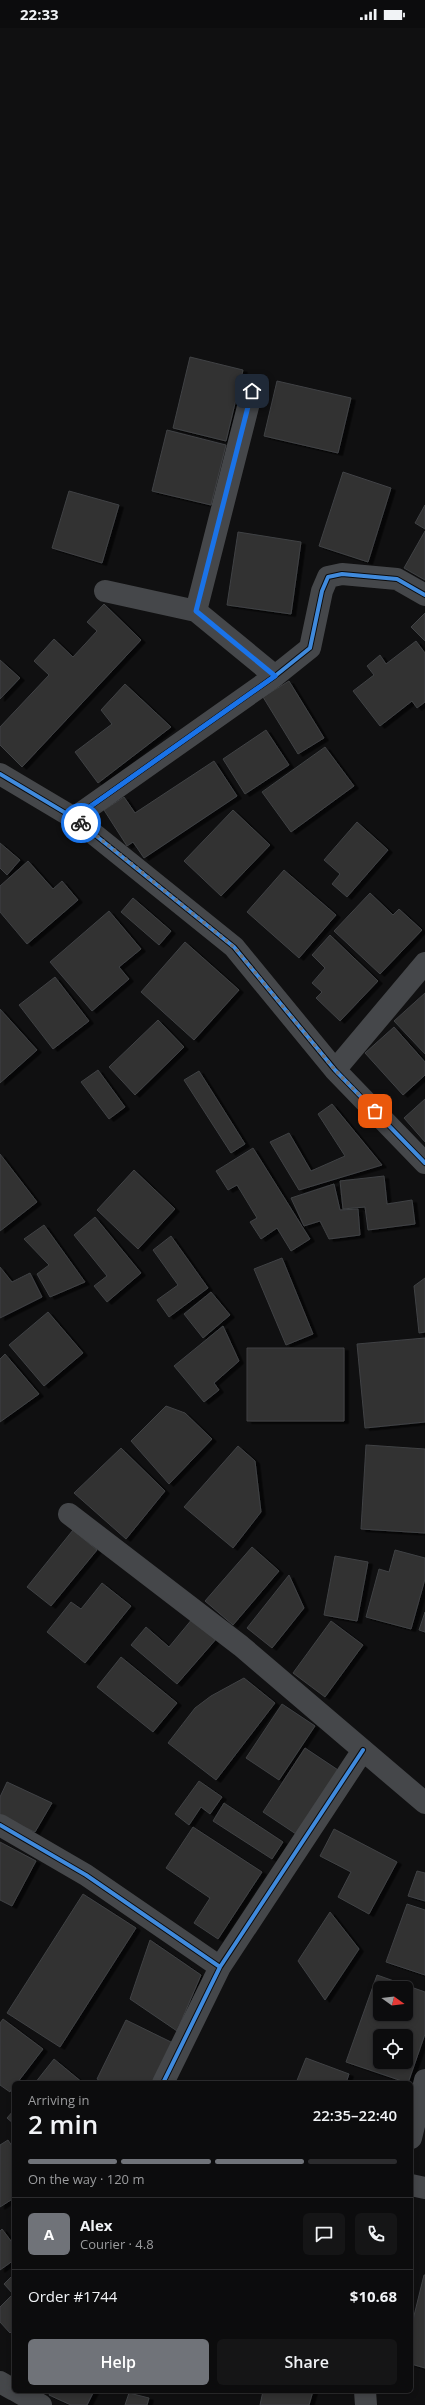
<!DOCTYPE html>
<html lang="en">
<head>
<meta charset="utf-8">
<style>
	body { margin:0; font-family:"Open Sans",sans-serif; background:#151516; color:#f1f3f6; height:100vh; display:flex; flex-direction:column; font-size:15px; white-space:nowrap }
	* { box-sizing:border-box; margin:0 }
	p { font-size:13px; color:#9a9b9d }
	.icon { flex:none; width:22px; height:22px; fill:none; stroke:currentColor; stroke-width:2; stroke-linecap:round; stroke-linejoin:round }
	.map { position:relative; flex:1; overflow:hidden }
	.drawer { position:absolute; left:12px; top:2053px; width:401px; height:312px; display:flex; flex-direction:column; background:#0c0c0d; border-radius:6px; box-shadow:0 2px 6px #0003,0 0 0 1px #2c2c2e }
	.drawer>* { flex:none }
	.needle { width:26px; rotate:105deg }
	.fabs { position:absolute; left:373px; top:1953px; display:grid; gap:8px }
	.fabs a { display:grid; place-items:center; width:40px; height:40px; border-radius:6px; background:#0c0c0d; box-shadow:0 2px 6px #0003,0 0 0 1px #2c2c2e; font-size:20px }
	.pin { position:absolute; display:grid; place-items:center; width:34px; height:34px; color:#fff; margin:-17px; border-radius:8px; box-shadow:0 2px 6px #0006 }
	.courier { position:absolute; display:grid; place-items:center; width:40px; height:40px; margin:-20px; border:3px solid #1a73e8; border-radius:50%; background:#fff; color:#222; box-shadow:0 1px 5px #0007 }
	.head em { font-style:normal; font-weight:600 }
	.head div { display:flex; flex-direction:column-reverse }
	.head { display:flex; align-items:center; justify-content:space-between; height:68px; padding:0 16px }
	h1 { font-size:26px; font-weight:600; line-height:30px }
	.bar { display:grid; grid-template-columns:repeat(4,1fr); gap:6px 4px; align-content:center; height:48px; padding:0 16px }
	.bar i { height:5px; border-radius:3px; background:#2c2c2e }
	.bar .active { background:#707379 }
	.bar p { grid-column:span 4 }
	.line { display:flex; align-items:center; gap:10px; padding:0 16px; border-top:1px solid #2c2c2e }
	.line div { flex:1 }
	.round { display:grid; place-items:center; flex:none; width:42px; height:42px; border-radius:6px; background:#151516 }
	.primary-button { display:flex; gap:8px; margin-top:auto; padding:8px 16px }
	.primary-button a { flex:1; height:46px; border-radius:6px; background:#707379; color:#fff; font-size:16px; font-weight:600; line-height:46px; text-align:center }
	.primary-button a+a { background:#151516; color:#f1f3f6 }
	.status { display:flex; justify-content:space-between; align-items:center; height:28px; padding:0 20px; background:#0c0c0d; direction:ltr }
	.status svg { height:11px; fill:currentColor }
	.map>svg:first-child { display:block }
</style>
</head>
<body>
<div class="status"><b>22:33</b><svg viewBox="0 0 49 12"><path d="M0 12V9h3v3zM5 12V6h3v6zM10 12V3h3v9zM15 12V0h3v12zM26 1h20v11H26zM47 4h2v5h-2z"/></svg></div>
<div class="map">
<svg width="425" height="2377" viewBox="0 0 425 2377">
	<defs>
		<filter id="shadow"><feDropShadow dx="4.5" dy="2.5" stdDeviation="0" flood-color="#0009"/></filter>
	</defs>
	<rect width="100%" height="100%" fill="#101011"/>
	<path fill="#313133" stroke="#404244" fill-rule="evenodd" filter="url(#shadow)" d="M190 329 243 342 226 413 173 400Z
		M277 353 351 370 338 425 264 408Z
		M167 402 226 417 211 477 152 463Z
		M343 444 391 460 368 534 319 518Z
		M69 463 119 477 102 535 52 520Z
		M425 477V501L415 495Z
		M425 503V552L404 540Z
		M238 504 301 514 291 586 227 577Z
		M104 576 141 612 22 739 0 717V699L49 647 34 633 54 611 73 629 97 603 87 594Z
		M425 585V613L411 599Z
		M416 613 425 625V674L417 680 412 673 380 698 353 663 374 647 367 638 380 627 386 636Z
		M0 632 20 650 0 671Z
		M289 653 324 710 298 726 263 669Z
		M125 656 171 699 98 755 75 724 112 696 101 682Z
		M266 702 289 737 245 766 223 731Z
		M325 719 354 758 291 804 262 764Z
		M214 733 237 768 144 830 133 814 127 818 104 782 124 769 135 785Z
		M233 782 270 817 221 868 184 833Z
		M357 794 388 822 347 869 332 856 340 846 324 832Z
		M0 815 20 832 7 847 0 840Z
		M28 833 53 861 62 853 78 872 27 916 0 884V858Z
		M284 842 336 887 299 930 247 884Z
		M370 865 393 887 399 881 422 902 380 946 334 903Z
		M133 870 171 903 159 917 121 884Z
		M109 883 141 921 119 939 129 951 92 983 50 934Z
		M330 907 378 953 340 993 316 970 322 964 312 955 325 940 312 927Z
		M185 914 239 962 194 1012 141 964Z
		M55 949 89 993 53 1021 19 977Z
		M425 965V1026L394 993Z
		M0 981 37 1022 0 1055Z
		M158 992 184 1019 135 1067 109 1039Z
		M394 999 425 1034V1047L403 1067 365 1025Z
		M98 1042 125 1079 109 1091 81 1054Z
		M199 1043 245 1116 231 1125 184 1052Z
		M425 1071V1114L404 1090Z
		M332 1076 382 1137 299 1162 270 1114 289 1105 311 1143 345 1128 318 1086Z
		M253 1120 310 1211 291 1223 277 1200 261 1211 250 1194 257 1190 237 1157 228 1162 216 1143Z
		M0 1126 37 1174 0 1203Z
		M134 1142 175 1181 138 1221 97 1182Z
		M384 1148 387 1176 412 1172 415 1196 368 1202 365 1179 343 1181 340 1153Z
		M334 1156 340 1182 358 1181 360 1207 329 1211 320 1193 304 1198 291 1170Z
		M95 1189 141 1245 107 1274 94 1258 107 1248 74 1207Z
		M44 1197 85 1254 50 1269 37 1246 49 1237 24 1211Z
		M171 1208 208 1260 169 1289 157 1272 178 1257 153 1222Z
		M282 1230 313 1306 286 1317 254 1241Z
		M0 1239 12 1254 30 1245 42 1269 0 1290Z
		M425 1250V1304L419 1305 414 1258Z
		M211 1264 230 1287 203 1310 184 1286Z
		M48 1284 83 1325 44 1358 9 1317Z
		M223 1298 239 1333 214 1355 219 1362 204 1374 174 1338Z
		M425 1310V1394L365 1400 357 1316Z
		M247 1320H344V1393H247Z
		M5 1326 39 1366 0 1394V1331Z
		M166 1378 185 1385 212 1411 169 1456 131 1413Z
		M366 1417 425 1421V1505L361 1501Z
		M238 1418 255 1433 261 1484 233 1520 184 1479Z
		M121 1420 165 1463 126 1511 74 1465Z
		M73 1502 97 1522 51 1578 27 1559Z
		M252 1519 279 1543 233 1597 205 1573Z
		M395 1522 425 1530V1551L411 1601 366 1589 379 1541 389 1544Z
		M335 1528 368 1534 357 1593 324 1587Z
		M289 1547 304 1580 272 1620 247 1600Z
		M102 1555 131 1578 85 1635 47 1604 71 1574 81 1581Z
		M425 1584V1604L419 1602Z
		M193 1590 217 1610 177 1656 131 1617 146 1599 169 1619Z
		M331 1593 363 1617 325 1669 293 1645Z
		M121 1629 177 1675 153 1704 97 1659Z
		M244 1650 275 1675 216 1752 168 1715 195 1680 211 1668Z
		M282 1676 315 1698 279 1752 246 1730Z
		M305 1720 338 1742 296 1806 263 1784Z
		M199 1753 222 1769 210 1786 201 1779 189 1797 175 1786Z
		M7 1754 52 1775 35 1804 0 1788V1769Z
		M224 1775 283 1814 272 1831 213 1793Z
		M193 1799 262 1844 218 1911 194 1895 210 1870 166 1840Z
		M334 1801 397 1834 369 1886 338 1869 351 1844 320 1828Z
		M0 1814 36 1833 12 1878 0 1872Z
		M417 1843 425 1845V1873L408 1868Z
		M83 1866 136 1900 60 2019 7 1985Z
		M407 1876 425 1882V1947L386 1934Z
		M330 1884 359 1921 325 1972 298 1933Z
		M150 1912 201 1947 177 2003 130 1971Z
		M377 1947 425 1964V2006L408 2055 346 2034ZM380 1960H406V1986H380ZM380 2008H406V2034H380Z
		M3 1991 43 2021 17 2055H14L10 2064 0 2057V1995Z
		M126 1992 175 2016 155 2055H104L97 2051Z
		M306 2030 349 2046 346 2055H296Z
		M54 2031 83 2055H35Z
		M14 2082V2096L7 2090Z
		M8 2112 14 2121V2170L0 2179V2117Z
		M2 2201 14 2217V2232L0 2242V2203Z
		M14 2246V2301L10 2305 0 2294V2279L13 2266 4 2256Z
		M424 2247H425V2340L411 2336V2300Z
		M51 2363H94L87 2377H71L49 2367Z
		M263 2363H313L309 2377H260Z
		M129 2365 149 2370 147 2377H125Z"/>
	<g fill="none" stroke-linecap="round" stroke-linejoin="round">
		<path stroke="#45474a" stroke-width="22" d="M105 563 196 583 275 648
			M196 583 252 363
			M0 746 74 790 234 919 335 1042 425 1135
			M74 790 275 648 310 620 322 563 328 549 342 546 397 551 425 567
			M335 1042 425 935
			M69 1486 241 1618 425 1775
			M0 1797 86 1847 220 1939
			M163 2055 220 1939 363 1722
			M411 2110 425 2052
			M411 2157 425 2160
			M0 2354 14 2362
			M16 2363 41 2377
			M365 2363 366 2377"/>
		<g stroke="#0b0b0c" stroke-width="6">
			<path id="cycleway" d="M0 746 74 790 234 919 335 1042 425 1135
				M74 790 275 648 310 620 322 563 328 549 342 546 397 551 425 567
				M0 1797 86 1847 220 1939
				M163 2055 220 1939 363 1722"/>
		</g>
		<use href="#cycleway" stroke="#408adc" stroke-width="4"/>
	</g>
	<g fill="none" stroke-linecap="round" stroke-linejoin="round">
		<path stroke="#707379" stroke-width="4" stroke-dasharray="0 7.2" d="M81 795 234 919 335 1042 375 1083"/>
		<path stroke="#1a73e8" stroke-width="5" d="M81 795 74 790 275 648 196 583 252 363"/>
	</g>
</svg>
<div class="fabs">
<a><svg class="needle" viewBox="-14 -14 28 28"><path d="M0-13l5 13h-10z" fill="#e53935"/><path d="M0 13l5-13h-10z" fill="#9a9b9d"/></svg></a>
<a><svg class="icon" aria-label="locate" viewBox="0 0 24 24"><circle cx="12" cy="12" r="6"/><path d="M12 2v4M12 18v4M2 12h4M18 12h4"/></svg></a>
</div>
<div class="pin" style="left:375px;top:1083px;background:#ea580c"><svg class="icon" aria-label="bag" viewBox="0 0 24 24"><path d="M5 8h14l-1 12H6zM9 8a3 3 0 0 1 6 0"/></svg></div>
<div class="pin" style="left:252px;top:363px;background:#1f2937"><svg class="icon" aria-label="home" viewBox="0 0 24 24"><path d="M3 11l9-7 9 7M6 9v11h12V9"/></svg></div>
<div class="courier" style="left:81px;top:795px"><svg class="icon" aria-label="bike" viewBox="0 0 24 24"><circle cx="6" cy="16" r="4"/><circle cx="18" cy="16" r="4"/><path d="M6 16l4-8h5l3 8M10 8l3 8H6M13 5h3"/></svg></div>
<section class="drawer">
<div class="head"><div><h1>2 min</h1><p>Arriving in</p></div><em>22:35–22:40</em></div>
<div class="bar"><i class="active"></i><i class="active"></i><i class="active"></i><i></i><p>On the way · 120 m</p></div>
<div class="line" style="height:72px"><b class="round" style="background:#707379;color:#fff">A</b><div><b>Alex</b><p>Courier · 4.8</p></div><a class="round"><svg class="icon" aria-label="chat" viewBox="0 0 24 24"><path d="M4 5h16v11H9l-5 4z"/></svg></a><a class="round"><svg class="icon" aria-label="phone" viewBox="0 0 24 24"><path d="M5 4h4l2 5-3 2q2 4 5 5l2-3 5 2v4C11 20 4 13 5 4z"/></svg></a></div>
<div class="line" style="height:52px"><div>Order #1744</div><b>$10.68</b></div>
<div class="primary-button"><a>Help</a><a>Share</a></div>
</section>
</div>
</body>
</html>
